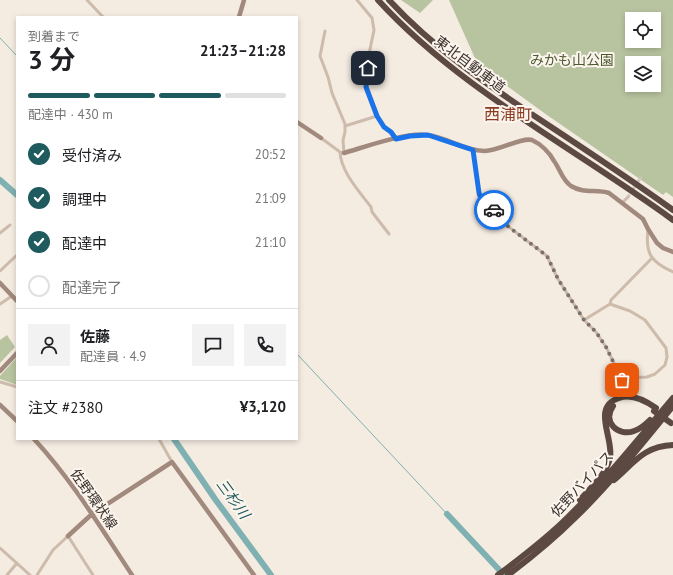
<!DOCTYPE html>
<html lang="ja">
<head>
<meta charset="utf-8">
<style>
	body { margin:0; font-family:"PT Sans","Noto Sans JP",sans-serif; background:#f2f2f2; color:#202124; height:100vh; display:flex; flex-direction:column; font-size:15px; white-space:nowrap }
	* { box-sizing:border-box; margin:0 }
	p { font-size:13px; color:#757577 }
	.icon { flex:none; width:22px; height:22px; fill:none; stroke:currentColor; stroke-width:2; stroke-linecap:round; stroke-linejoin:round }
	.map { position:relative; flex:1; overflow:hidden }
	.details { position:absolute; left:16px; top:16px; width:282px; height:424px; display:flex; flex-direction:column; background:#fff; border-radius:0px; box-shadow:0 2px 6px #0003 }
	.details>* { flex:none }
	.buttons { position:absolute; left:625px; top:12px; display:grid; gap:8px }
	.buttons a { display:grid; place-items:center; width:36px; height:36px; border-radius:0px; background:#fff; box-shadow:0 2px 6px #0003; font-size:20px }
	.pin { position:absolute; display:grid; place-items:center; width:34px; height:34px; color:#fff; margin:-17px; border-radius:8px; box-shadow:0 2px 6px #0006 }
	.courier { position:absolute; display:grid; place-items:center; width:40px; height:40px; margin:-20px; border:3px solid #1a73e8; border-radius:50%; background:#fff; color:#222; box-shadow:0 1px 5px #0007 }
	.head em { font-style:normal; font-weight:700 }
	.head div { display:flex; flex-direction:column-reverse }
	.head { display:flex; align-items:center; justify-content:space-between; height:68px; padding:0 12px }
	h1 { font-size:26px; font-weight:700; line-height:30px }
	.bar { display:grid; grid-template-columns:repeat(4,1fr); gap:6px 4px; align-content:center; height:48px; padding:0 12px }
	.bar i { height:5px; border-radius:3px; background:#e0e0e0 }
	.bar .active { background:#1f5a5e }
	.bar p { grid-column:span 4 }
	.line { display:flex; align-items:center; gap:10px; padding:0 12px; border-top:1px solid #e0e0e0 }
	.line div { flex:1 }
	.round { display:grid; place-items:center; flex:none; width:42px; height:42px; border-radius:0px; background:#f2f2f2 }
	ol { padding:0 12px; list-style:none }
	li { display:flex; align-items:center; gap:12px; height:44px }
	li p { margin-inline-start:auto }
	li .icon { padding:4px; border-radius:50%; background:#1f5a5e; color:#fff; stroke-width:4 }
	li:last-child { color:#757577 }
	li i { width:22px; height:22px; border:2px solid #e0e0e0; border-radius:50% }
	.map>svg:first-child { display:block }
</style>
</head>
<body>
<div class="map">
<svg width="673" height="575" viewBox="0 0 673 575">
	<rect width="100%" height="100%" fill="#f4ebe1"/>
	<path fill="#b8c4a0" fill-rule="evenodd" d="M401 0H433L420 13Z
		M449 0H673V197L666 192 663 195 547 115 478 65ZM632 19H654V41H632ZM632 63H654V85H632Z
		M7 335 15 347 0 363V340Z
		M17 357V385L0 379V376Z"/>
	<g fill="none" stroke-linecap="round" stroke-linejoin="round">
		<path stroke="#7fb0b2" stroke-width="1" d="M0 38 17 56
			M297 354 447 514"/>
		<path stroke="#7fb0b2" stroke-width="6" d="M0 180 17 195
			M174 439 215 499 271 575
			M447 514 504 575"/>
		<path stroke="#cfc6bd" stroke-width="3" stroke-dasharray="3 1.5" stroke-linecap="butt" d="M628 197 641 177"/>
		<path stroke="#cdbbac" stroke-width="3" d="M87 0 103 17
			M357 0 372 18 374 30 368 59 366 87 377 116 384 127 391 132 396 139
			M345 126 377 116
			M321 138 340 152 344 153 343 140 345 132V124L332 93 328 77 320 56 325 31
			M473 150 479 193 480 196 498 213 505 224 547 256 558 279 584 320 596 332 606 347 622 379 626 378 647 377 655 374 665 365 667 357 666 348 645 320 630 311 610 304
			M340 152C341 172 359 191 371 207L372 212 389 234
			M622 203 628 197
			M648 229C645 254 651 262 673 272
			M0 233 10 225
			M0 271 17 255
			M0 304 12 296
			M584 320 610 304 611 300 652 258
			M0 382 17 387
			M159 439 172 462
			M0 548 30 575
			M7 575 17 563
			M37 575 53 550 68 536 93 575"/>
		<path stroke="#a18a7d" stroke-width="4.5" d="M239 17 244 0
			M297 122 321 138
			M344 153C365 147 406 132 427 135 447 137 464 151 485 151 498 151 522 137 532 140 541 144 550 153 554 161 560 169 562 180 571 186 584 194 596 189 609 193L643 219 648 229 657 243 663 248 673 252
			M0 283 17 301
			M0 371 17 353
			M0 405 17 421
			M34 439C72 480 101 528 132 575
			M68 536 92 514 172 462 254 575"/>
		<path stroke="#5c4a42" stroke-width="6" d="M378 0C459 89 576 149 673 220
			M389 0C433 48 488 85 542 121 586 150 630 179 673 210
			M613 406C602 422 618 437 634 431 640 429 645 425 650 420
			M614 480C634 463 644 446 673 445
			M580 500C591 487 606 475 610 458 614 438 591 407 619 398 632 393 646 401 656 408
			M498 575C522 557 547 538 568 517 606 480 639 438 673 398
			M508 575C532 557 555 538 576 517 611 483 642 444 673 406"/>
		<path stroke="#5c4a42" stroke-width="6" d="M654 411 671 423"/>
	</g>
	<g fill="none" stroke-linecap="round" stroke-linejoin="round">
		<path stroke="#7c716b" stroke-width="4" stroke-dasharray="0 7.2" d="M494 210 505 224 547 256 558 279 584 320 596 332 606 347 622 380"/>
		<path stroke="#1a73e8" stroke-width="5" d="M368 68 366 87 377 116 384 127 391 132 396 139 410 136 428 135 473 150 479 193 480 196 494 210"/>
	</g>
	<g text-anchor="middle" stroke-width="4" stroke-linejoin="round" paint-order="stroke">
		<g font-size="14" fill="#4a5a2e" stroke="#fbf5ee">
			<text x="572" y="65">みかも山公園</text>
		</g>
		<g font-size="14" fill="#3b302b" stroke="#fbf5ee">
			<text transform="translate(470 64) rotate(37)" y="5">東北自動車道</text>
			<text transform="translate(582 484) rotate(-47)" y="5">佐野バイパス</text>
			<text transform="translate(94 499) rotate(55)" y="5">佐野環状線</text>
		</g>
		<g font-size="15" font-style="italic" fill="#1f5a5e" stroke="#fbf5ee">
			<text transform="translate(233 499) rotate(54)" y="5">三杉川</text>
		</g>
		<g font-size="16" fill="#8c3b22" stroke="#fbf5ee">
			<text x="508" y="120">西浦町</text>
		</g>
	</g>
</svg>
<div class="buttons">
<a><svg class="icon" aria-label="locate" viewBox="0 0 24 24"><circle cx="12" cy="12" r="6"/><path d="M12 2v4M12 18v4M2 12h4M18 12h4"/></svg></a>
<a><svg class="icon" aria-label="layers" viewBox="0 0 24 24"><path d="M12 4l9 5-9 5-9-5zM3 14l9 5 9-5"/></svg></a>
</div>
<div class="pin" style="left:622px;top:380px;background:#ea580c"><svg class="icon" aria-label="bag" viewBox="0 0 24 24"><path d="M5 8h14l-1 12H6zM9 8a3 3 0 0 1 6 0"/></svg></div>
<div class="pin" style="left:368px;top:68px;background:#1f2937"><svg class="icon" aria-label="home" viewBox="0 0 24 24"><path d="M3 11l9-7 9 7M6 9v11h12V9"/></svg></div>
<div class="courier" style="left:494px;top:210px"><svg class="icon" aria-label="car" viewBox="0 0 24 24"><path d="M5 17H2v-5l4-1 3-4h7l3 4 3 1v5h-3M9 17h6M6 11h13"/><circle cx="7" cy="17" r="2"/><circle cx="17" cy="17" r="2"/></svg></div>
<section class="details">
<div class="head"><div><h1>3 分</h1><p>到着まで</p></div><em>21:23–21:28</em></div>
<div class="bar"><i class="active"></i><i class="active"></i><i class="active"></i><i></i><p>配達中 · 430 m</p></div>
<ol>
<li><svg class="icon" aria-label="check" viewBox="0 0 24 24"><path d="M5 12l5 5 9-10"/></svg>受付済み<p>20:52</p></li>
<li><svg class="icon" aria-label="check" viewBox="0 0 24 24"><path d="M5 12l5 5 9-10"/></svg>調理中<p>21:09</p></li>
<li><svg class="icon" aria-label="check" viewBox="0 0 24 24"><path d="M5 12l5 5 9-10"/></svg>配達中<p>21:10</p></li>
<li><i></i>配達完了</li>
</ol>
<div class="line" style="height:72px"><a class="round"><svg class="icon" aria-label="person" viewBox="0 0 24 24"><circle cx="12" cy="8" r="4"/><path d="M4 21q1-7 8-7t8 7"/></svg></a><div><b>佐藤</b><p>配達員 · 4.9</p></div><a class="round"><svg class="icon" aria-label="chat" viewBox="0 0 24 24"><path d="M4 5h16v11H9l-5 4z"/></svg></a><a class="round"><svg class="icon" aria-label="phone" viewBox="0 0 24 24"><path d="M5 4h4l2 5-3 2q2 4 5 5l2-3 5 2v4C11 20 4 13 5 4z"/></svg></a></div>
<div class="line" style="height:52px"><div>注文 #2380</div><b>¥3,120</b></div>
</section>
</div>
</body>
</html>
